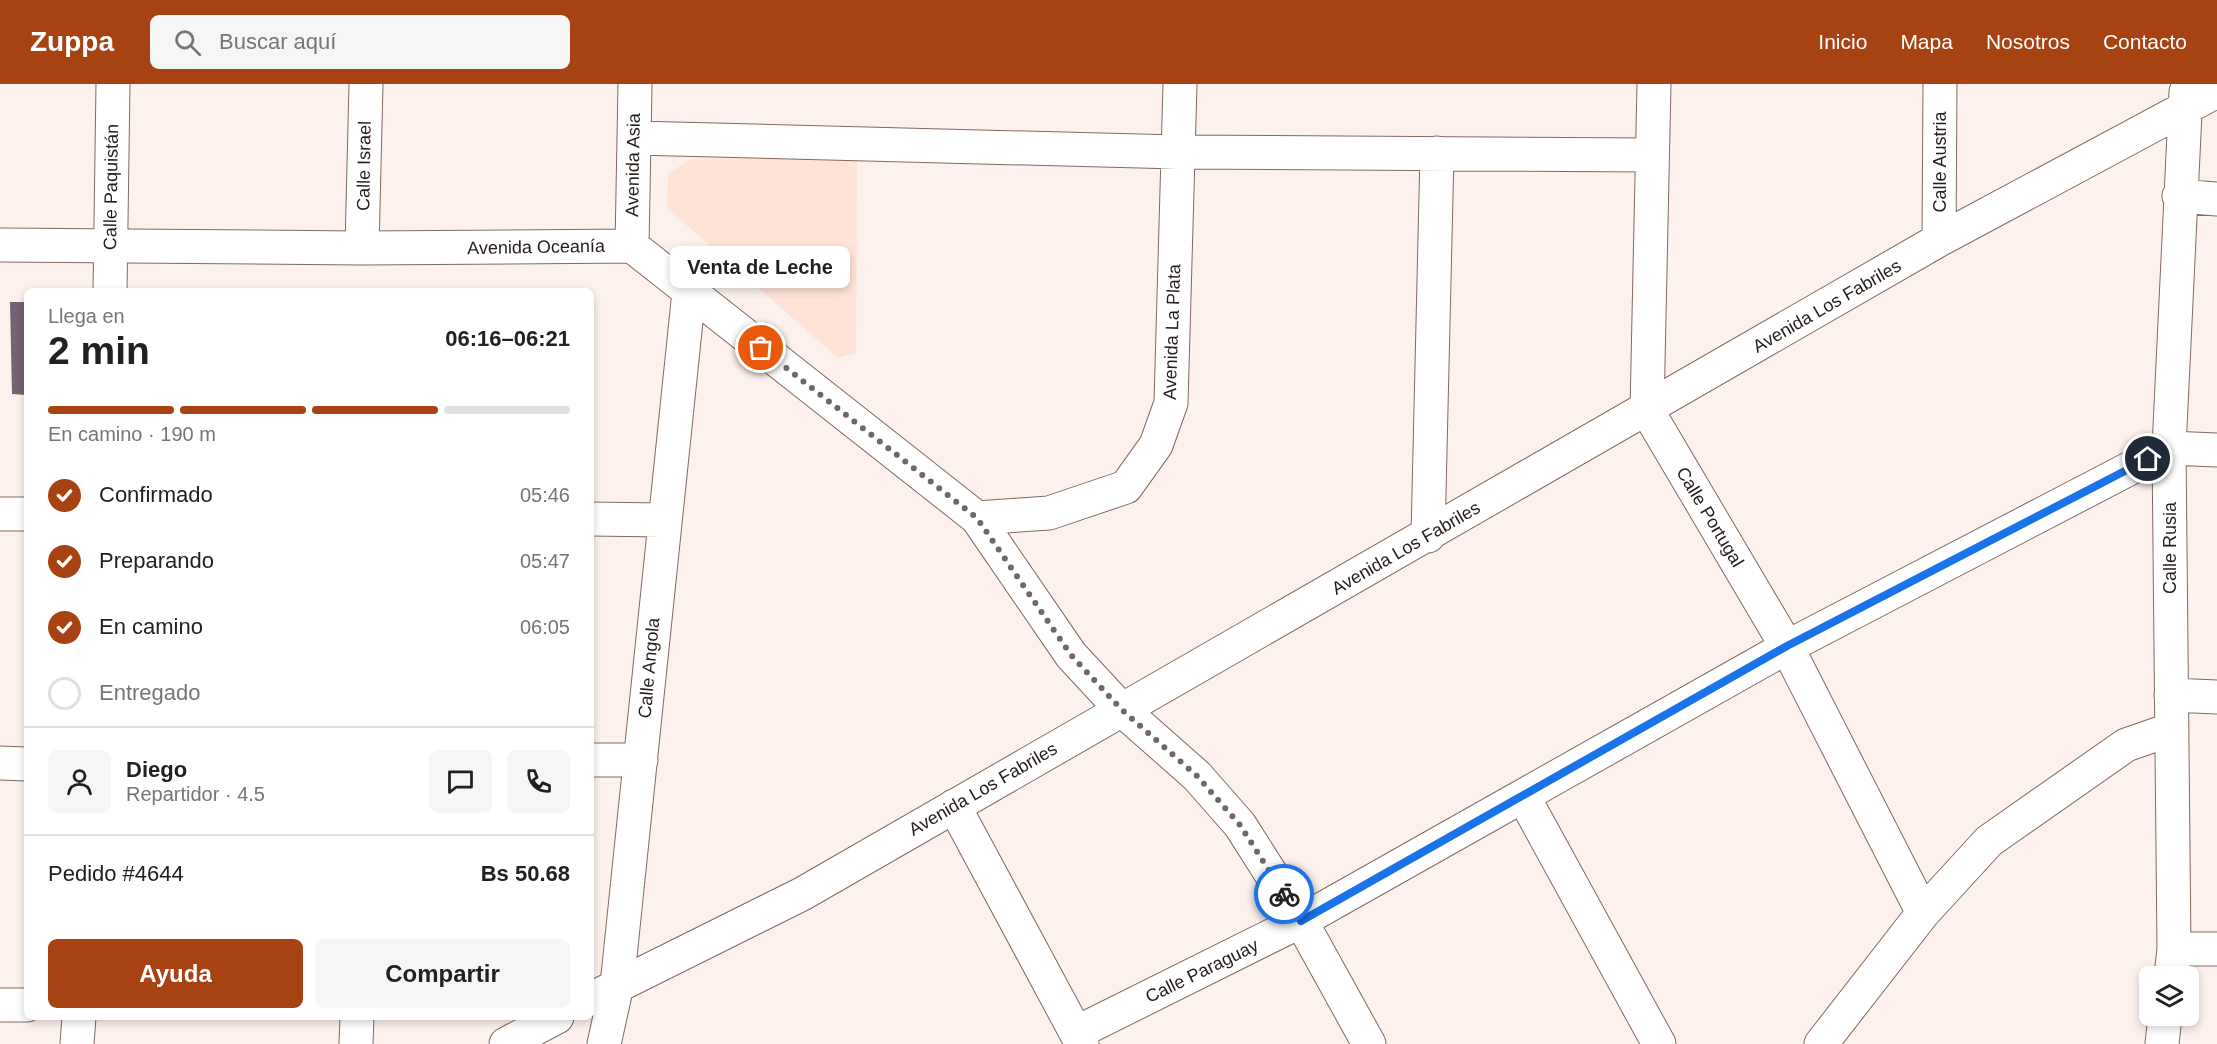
<!DOCTYPE html>
<html lang="es">
<head>
<meta charset="utf-8">
<style>
	body { margin:0; font-family:Helvetica,sans-serif; background:#f6f6f6; color:#202124; height:100vh; display:flex; flex-direction:column; font-size:22px; white-space:nowrap }
	* { box-sizing:border-box; margin:0 }
	p { font-size:20px; color:#757577 }
	.icon { flex:none; width:33px; height:33px; fill:none; stroke:currentColor; stroke-width:2; stroke-linecap:round; stroke-linejoin:round }
	.map { position:relative; flex:1; overflow:hidden }
	.side { position:absolute; left:24px; top:204px; width:570px; height:732px; display:flex; flex-direction:column; background:#fff; border-radius:9px; box-shadow:0 3px 9px #0003 }
	.side>* { flex:none }
	.fabs { position:absolute; left:2139px; top:882px; display:grid; gap:12px }
	.fabs a { display:grid; place-items:center; width:60px; height:60px; border-radius:9px; background:#fff; box-shadow:0 3px 9px #0003; font-size:30px }
	.pin { position:absolute; display:grid; place-items:center; width:51px; height:51px; color:#fff; margin:-26px; border:3px solid #fff; border-radius:50%; box-shadow:0 2px 6px #0007 }
	.courier { position:absolute; display:grid; place-items:center; width:60px; height:60px; margin:-30px; border:4px solid #1a73e8; border-radius:50%; background:#fff; color:#222; box-shadow:0 2px 8px #0007 }
	.bubble { position:absolute; height:42px; border-radius:9px; background:#fff; box-shadow:0 3px 9px #0003; font-size:20px; font-weight:700; line-height:42px; text-align:center }
	.overview em { font-style:normal; font-weight:700 }
	.overview div { display:flex; flex-direction:column-reverse }
	.overview { display:flex; align-items:center; justify-content:space-between; height:102px; padding:0 24px }
	h1 { font-size:39px; font-weight:700; line-height:45px }
	.bar { display:grid; grid-template-columns:repeat(4,1fr); gap:9px 6px; align-content:center; height:72px; padding:0 24px }
	.bar i { height:8px; border-radius:4px; background:#e0e0e0 }
	.bar .active { background:#a74212 }
	.bar p { grid-column:span 4 }
	.line { display:flex; align-items:center; gap:15px; padding:0 24px; border-top:2px solid #e0e0e0 }
	.line div { flex:1 }
	.round { display:grid; place-items:center; flex:none; width:63px; height:63px; border-radius:9px; background:#f6f6f6 }
	ol { padding:0 24px; list-style:none }
	li { display:flex; align-items:center; gap:18px; height:66px }
	li p { margin-inline-start:auto }
	li .icon { padding:6px; border-radius:50%; background:#a74212; color:#fff; stroke-width:4 }
	li:last-child { color:#757577 }
	li i { width:33px; height:33px; border:3px solid #e0e0e0; border-radius:50% }
	.action { display:flex; gap:12px; margin-top:auto; padding:12px 24px }
	.action a { flex:1; height:69px; border-radius:9px; background:#a74212; color:#fff; font-size:24px; font-weight:700; line-height:69px; text-align:center }
	.action a+a { background:#f6f6f6; color:#202124 }
	header { display:flex; align-items:center; gap:36px; box-sizing:border-box; height:84px; padding:0 30px; background:#a74212; color:#fff }
	header strong { font-size:28px }
	nav { display:flex; gap:33px; margin-inline-start:auto; font-size:21px }
	.search { width:420px; height:54px; background:#f6f6f6; display:flex; align-items:center; gap:15px; box-sizing:border-box; padding:0 21px; border-radius:9px; color:#757577; font-size:22px }
	.map>svg:first-child { display:block }
</style>
</head>
<body>
<header>
<strong>Zuppa</strong>
<div class="search"><svg class="icon" aria-label="search" viewBox="0 0 24 24"><circle cx="10" cy="10" r="6"/><path d="M15 15l6 6"/></svg>Buscar aquí</div>
<nav><a>Inicio</a><a>Mapa</a><a>Nosotros</a><a>Contacto</a></nav>
</header>
<div class="map">
<svg width="2217" height="960" viewBox="0 0 2217 960">
	<rect width="100%" height="100%" fill="#fcf1ec"/>
	<path fill="#ffe3d6" d="M857 73 856 269 838 274 667 124 668 90 690 75Z"/>
	<path fill="#756273" d="M10 218H27V311L12 310Z"/>
	<g fill="none" stroke-linecap="round" stroke-linejoin="round">
		<g stroke="#806a5e" stroke-width="35">
			<path id="minor" d="M1654 0 1647 326 1787 563 1923 829
				M634 54 1178 68 1652 71
				M2179 112 2217 115
				M1939 156 1940 0
				M0 161 362 164 632 162 977 434 1071 571 1121 625 1197 692 1240 741 1301 837 1369 960
				M632 162 635 0
				M362 164 366 0
				M110 207 113 0
				M0 430H27
				M977 434 1049 429 1126 403 1156 361 1171 319 1180 0
				M591 435 663 436
				M1428 452 1437 69
				M2171 611 2217 613
				M591 676H641
				M0 679 27 680
				M1523 712 1659 960
				M954 722 1082 960
				M2174 865H2217
				M2171 892 2174 865 2169 364 2186 8
				M591 915 802 810 1939 156 2217 7
				M0 921H27
				M1076 949 1301 837 1787 563 2169 364 2217 366
				M77 960 79 933
				M356 960 357 933
				M506 960 557 933
				M604 960 617 901 689 208
				M1821 960 1923 829 1989 757 2126 661 2172 645
				M2162 960 2165 932"/>
		</g>
		<use href="#minor" stroke="#fff" stroke-width="33"/>
	</g>
	<g fill="none" stroke-linecap="round" stroke-linejoin="round">
		<path stroke="#716763" stroke-width="6" stroke-dasharray="0 10.8" d="M761 264 977 434 1071 571 1121 625 1197 692 1240 741 1284 810"/>
		<path stroke="#1a73e8" stroke-width="8" d="M1284 810 1301 837 1787 562 2148 375"/>
	</g>
	<g text-anchor="middle" stroke-width="6" stroke-linejoin="round" paint-order="stroke">
		<g font-size="18" fill="#261d19" stroke="#fff">
			<text transform="translate(1940 78) rotate(-90)" y="6">Calle Austria</text>
			<text transform="translate(633 81) rotate(-89)" y="6">Avenida Asia</text>
			<text transform="translate(364 82) rotate(-89)" y="6">Calle Israel</text>
			<text transform="translate(111 103) rotate(-89)" y="6">Calle Paquistán</text>
			<text transform="translate(536 163) rotate(-1)" y="6">Avenida Oceanía</text>
			<text transform="translate(1827 222) rotate(-30)" y="6">Avenida Los Fabriles</text>
			<text transform="translate(1172 248) rotate(-88)" y="6">Avenida La Plata</text>
			<text transform="translate(1710 433) rotate(59)" y="6">Calle Portugal</text>
			<text transform="translate(1406 464) rotate(-30)" y="6">Avenida Los Fabriles</text>
			<text transform="translate(2170 464) rotate(-90)" y="6">Calle Rusia</text>
			<text transform="translate(649 584) rotate(-85)" y="6">Calle Angola</text>
			<text transform="translate(983 705) rotate(-30)" y="6">Avenida Los Fabriles</text>
			<text transform="translate(1202 887) rotate(-26)" y="6">Calle Paraguay</text>
		</g>
	</g>
</svg>
<div class="fabs">
<a><svg class="icon" aria-label="layers" viewBox="0 0 24 24"><path d="M12 4l9 5-9 5-9-5zM3 14l9 5 9-5"/></svg></a>
</div>
<div class="pin" style="left:761px;top:264px;background:#ea580c"><svg class="icon" aria-label="bag" viewBox="0 0 24 24"><path d="M5 8h14l-1 12H6zM9 8a3 3 0 0 1 6 0"/></svg></div>
<div class="pin" style="left:2148px;top:375px;background:#1f2937"><svg class="icon" aria-label="home" viewBox="0 0 24 24"><path d="M3 11l9-7 9 7M6 9v11h12V9"/></svg></div>
<div class="courier" style="left:1284px;top:810px"><svg class="icon" aria-label="bike" viewBox="0 0 24 24"><circle cx="6" cy="16" r="4"/><circle cx="18" cy="16" r="4"/><path d="M6 16l4-8h5l3 8M10 8l3 8H6M13 5h3"/></svg></div>
<div class="bubble" style="left:670px;top:162px;width:180px">Venta de Leche</div>
<section class="side">
<div class="overview"><div><h1>2 min</h1><p>Llega en</p></div><em>06:16–06:21</em></div>
<div class="bar"><i class="active"></i><i class="active"></i><i class="active"></i><i></i><p>En camino · 190 m</p></div>
<ol>
<li><svg class="icon" aria-label="check" viewBox="0 0 24 24"><path d="M5 12l5 5 9-10"/></svg>Confirmado<p>05:46</p></li>
<li><svg class="icon" aria-label="check" viewBox="0 0 24 24"><path d="M5 12l5 5 9-10"/></svg>Preparando<p>05:47</p></li>
<li><svg class="icon" aria-label="check" viewBox="0 0 24 24"><path d="M5 12l5 5 9-10"/></svg>En camino<p>06:05</p></li>
<li><i></i>Entregado</li>
</ol>
<div class="line" style="height:108px"><a class="round"><svg class="icon" aria-label="person" viewBox="0 0 24 24"><circle cx="12" cy="8" r="4"/><path d="M4 21q1-7 8-7t8 7"/></svg></a><div><b>Diego</b><p>Repartidor · 4.5</p></div><a class="round"><svg class="icon" aria-label="chat" viewBox="0 0 24 24"><path d="M4 5h16v11H9l-5 4z"/></svg></a><a class="round"><svg class="icon" aria-label="phone" viewBox="0 0 24 24"><path d="M5 4h4l2 5-3 2q2 4 5 5l2-3 5 2v4C11 20 4 13 5 4z"/></svg></a></div>
<div class="line" style="height:78px"><div>Pedido #4644</div><b>Bs 50.68</b></div>
<div class="action"><a>Ayuda</a><a>Compartir</a></div>
</section>
</div>
</body>
</html>
